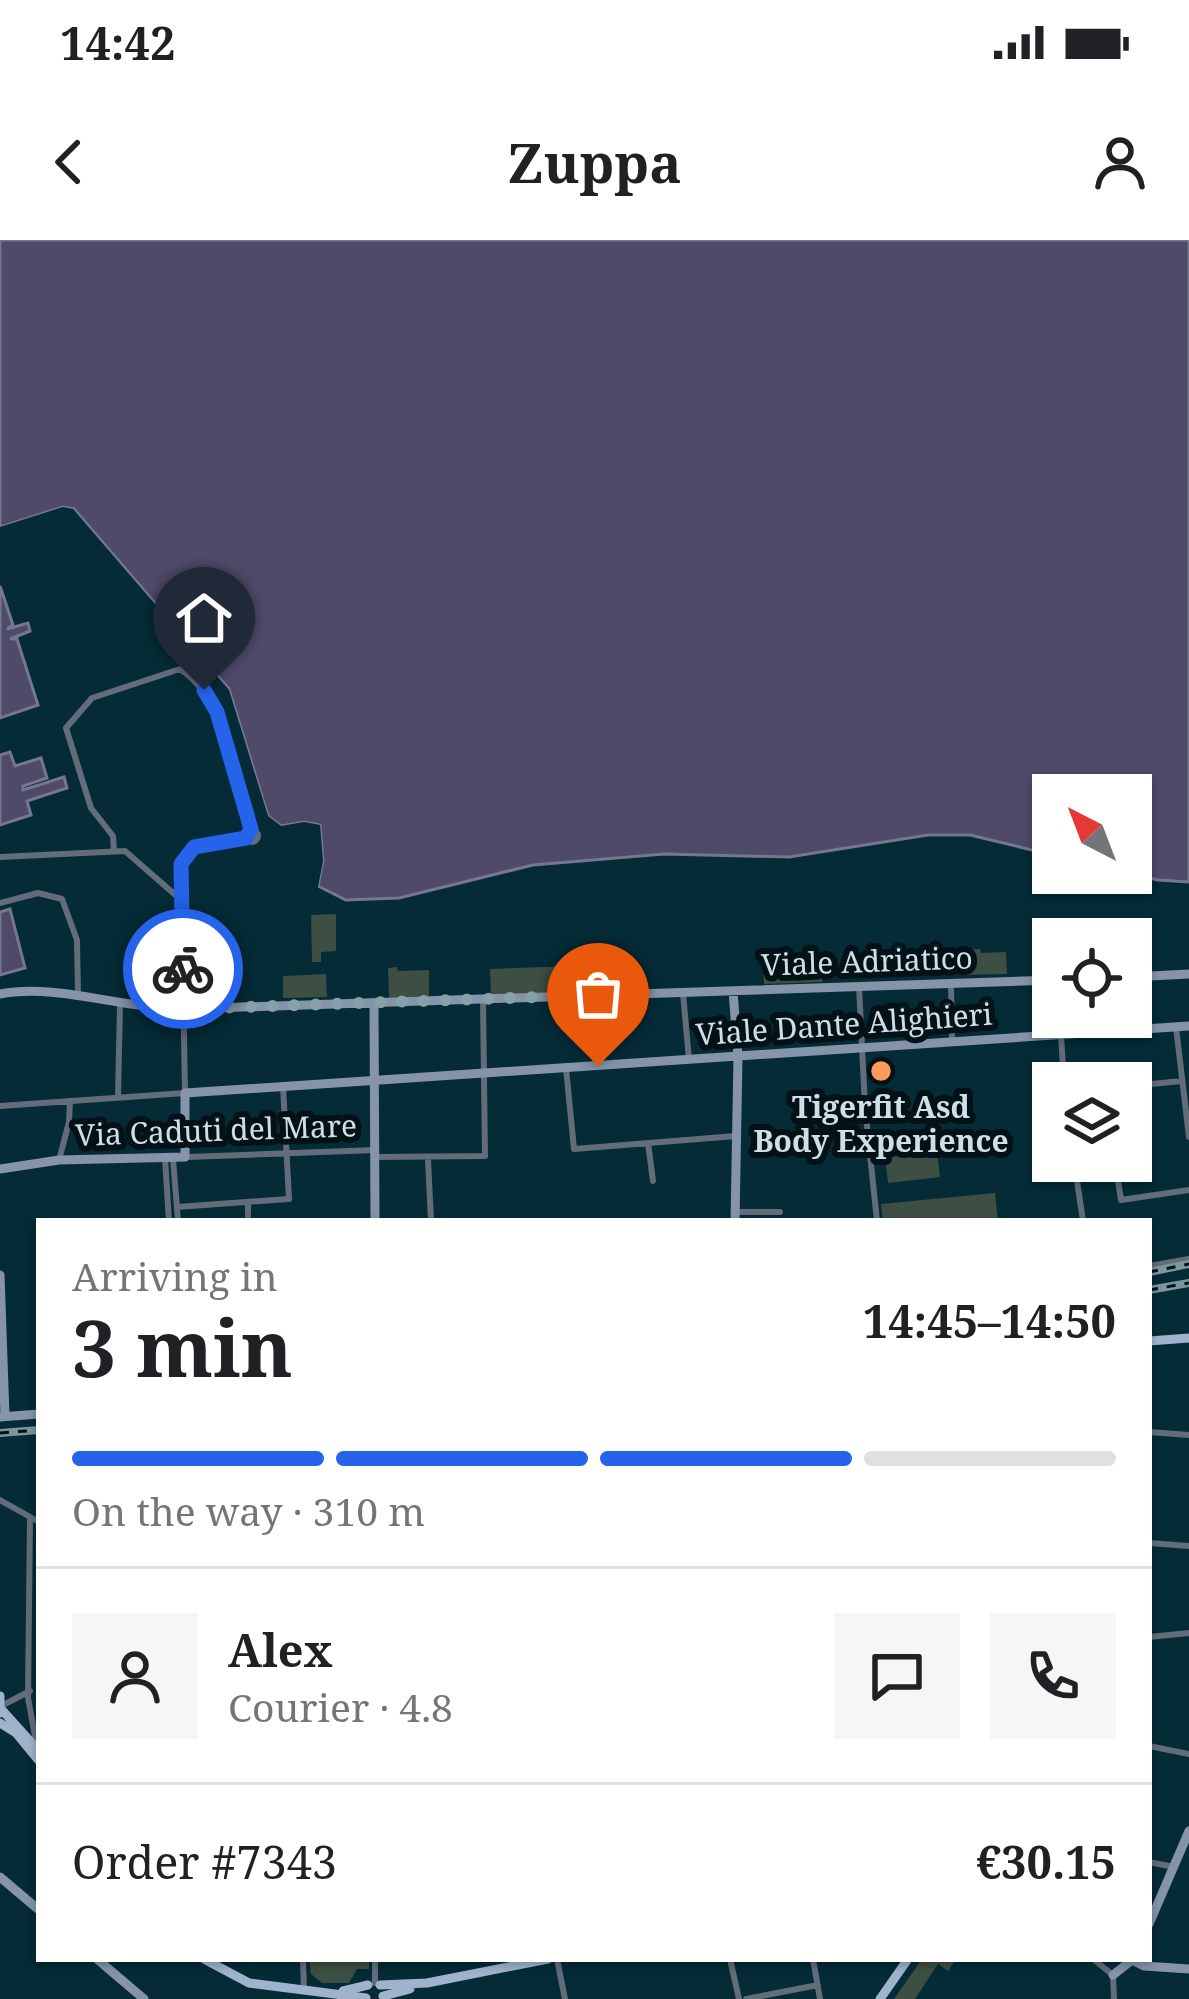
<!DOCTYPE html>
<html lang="en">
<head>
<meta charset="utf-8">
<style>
	body { margin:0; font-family:"Noto Serif",serif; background:#f6f6f6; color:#202124; height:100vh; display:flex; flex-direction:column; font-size:45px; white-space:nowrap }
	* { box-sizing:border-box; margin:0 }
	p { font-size:39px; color:#757577 }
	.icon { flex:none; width:66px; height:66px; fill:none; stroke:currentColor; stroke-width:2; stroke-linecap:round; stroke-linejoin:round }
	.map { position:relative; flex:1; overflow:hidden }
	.panel { position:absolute; left:36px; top:978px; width:1116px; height:744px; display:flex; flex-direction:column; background:#fff; border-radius:0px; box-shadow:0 3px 9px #0004 }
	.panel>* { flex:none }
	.needle { width:78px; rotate:318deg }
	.fabs { position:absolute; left:1032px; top:534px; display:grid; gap:24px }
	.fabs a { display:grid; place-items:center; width:120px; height:120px; border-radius:0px; background:#fff; box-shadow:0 3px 9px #0004; font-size:60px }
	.pin { position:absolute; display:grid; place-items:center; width:102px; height:102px; color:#fff; margin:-123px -51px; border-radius:50% 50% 50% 0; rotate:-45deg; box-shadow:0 0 12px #0007 }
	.pin .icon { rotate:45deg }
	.courier { position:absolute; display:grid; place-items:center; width:120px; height:120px; margin:-60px; border:9px solid #2563eb; border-radius:50%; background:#fff; color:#222; box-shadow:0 3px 15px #0007 }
	.headline em { font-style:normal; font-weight:700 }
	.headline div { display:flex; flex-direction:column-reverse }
	.headline { display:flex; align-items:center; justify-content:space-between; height:204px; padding:0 36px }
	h1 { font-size:78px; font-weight:700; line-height:90px }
	.bar { display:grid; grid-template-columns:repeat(4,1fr); gap:18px 12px; align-content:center; height:144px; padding:0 36px }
	.bar i { height:15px; border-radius:9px; background:#e0e0e0 }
	.bar .current { background:#2563eb }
	.bar p { grid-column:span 4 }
	.line { display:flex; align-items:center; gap:30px; padding:0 36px; border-top:3px solid #e0e0e0 }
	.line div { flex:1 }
	.round { display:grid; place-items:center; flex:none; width:126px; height:126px; border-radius:0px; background:#f6f6f6 }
	.status { display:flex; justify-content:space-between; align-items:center; height:84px; padding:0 60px; background:#fff; direction:ltr }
	.status svg { height:33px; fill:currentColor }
	header { display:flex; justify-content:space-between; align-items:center; height:156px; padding:0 36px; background:#fff; font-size:54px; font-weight:700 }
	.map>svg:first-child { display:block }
</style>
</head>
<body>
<div class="status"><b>14:42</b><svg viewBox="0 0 49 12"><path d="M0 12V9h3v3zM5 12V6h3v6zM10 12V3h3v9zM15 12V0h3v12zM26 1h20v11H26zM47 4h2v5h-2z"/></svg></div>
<header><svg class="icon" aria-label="back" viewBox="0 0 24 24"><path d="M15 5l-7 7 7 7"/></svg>Zuppa<svg class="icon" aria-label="person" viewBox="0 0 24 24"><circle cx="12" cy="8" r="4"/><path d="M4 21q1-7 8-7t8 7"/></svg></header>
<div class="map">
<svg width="1189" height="1759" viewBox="0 0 1189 1759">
	<rect width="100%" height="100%" fill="#042b36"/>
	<path fill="#3d4f42" d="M336 674V711L321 712V722H312L311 675Z
		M980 709 981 713 1006 712 1007 734 966 735 965 710Z
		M821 717 822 742 764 744 763 718Z
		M601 725 602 752 491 755 490 729Z
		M397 727 398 731 429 730V756L389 758 388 728Z
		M326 734 327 757 283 758V736Z
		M937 912 940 937 888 943 885 917Z
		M995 953 998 981H883L881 964Z
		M309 1719H369V1729H357L349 1743H322L311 1734Z
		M922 1719H956L948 1731 938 1724 915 1759H894Z"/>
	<path fill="#4f4a69" stroke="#75778f" stroke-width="3" d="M0 0H1189V642L1158 640 1127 633H1131V555H1053V615L970 595H928L789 617 664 614 533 625 399 658 346 660 318 646 323 621 320 585 304 582 281 586 268 576 229 449 74 269 63 267 0 287Z
		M0 346 13 385 7 389 28 383 30 391 10 399H17L38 465 0 478Z
		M10 512 15 526 41 518 47 538 23 546V550L64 537 67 548 27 561 31 575 0 585V515Z
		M10 669 25 728 0 735V672Z"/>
	<path fill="#042b36" d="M63 267 73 269 229 450 268 576 281 586 304 582 320 585 323 621 317 652 312 645 317 620 315 588 280 592 264 580 224 452 70 274 0 293V287Z"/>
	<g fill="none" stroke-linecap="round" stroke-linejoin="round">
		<path stroke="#636c79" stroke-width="6" d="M246 596a6 6 0 1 1 12 0a6 6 0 1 1-12 0Z
			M114 611 113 596 91 568 66 488 92 458 180 429C229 462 235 536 251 589
			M0 617 125 611 180 659
			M0 663 38 653 62 659 77 700 78 755
			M1144 736 1145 789
			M951 743 952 800
			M859 746 865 867 877 981
			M683 753 689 820
			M1176 787 1189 897
			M1061 795 1064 843
			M598 826V755
			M566 828 574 909 736 896
			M1131 846 1182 841
			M118 857 120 765
			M0 866 185 853 181 624C195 598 219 601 246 598
			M648 903 653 941
			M187 917 375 910
			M375 917 485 916 483 760
			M165 918 169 981
			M173 919 178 981
			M428 919 431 981
			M59 920 69 882 70 861
			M1074 921 1083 981
			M1115 921 1121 960 1189 950
			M248 964V981
			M177 967 289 959 283 846
			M740 972H780
			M1149 1026 1189 1019
			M1149 1192 1189 1195
			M0 1260 39 1282
			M30 1278 28 1458 37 1507
			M1149 1303 1189 1306
			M1149 1397 1189 1393
			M3 1465 30 1451
			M1149 1506 1189 1514
			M1149 1622 1174 1627
			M303 1719 304 1751
			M557 1719 565 1759
			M730 1719 739 1759
			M813 1719 820 1759
			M1093 1719 1113 1735 1114 1759
			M375 1743V1719
			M746 1759 818 1745"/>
		<path stroke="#8594a8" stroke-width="9" d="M1131 737 1189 734
			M733 751 738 817 735 981
			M0 754C55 743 124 769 183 769L1053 740
			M374 763 375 981
			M0 929 59 920 185 917V853L1189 786
			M0 1035 5 1176
			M0 1177 39 1174
			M0 1637 39 1670
			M1149 1684 1189 1591
			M97 1719 144 1759
			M1132 1720 1144 1726 1189 1729
			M1113 1735 1132 1720"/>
		<path stroke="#a0b3cd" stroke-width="9" d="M1149 1101 1189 1098
			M0 1456V1473
			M2 1470 39 1511
			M0 1483 16 1493 39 1521
			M204 1719 249 1743 366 1758
			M380 1745 427 1743 548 1719
			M343 1751 368 1745
			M383 1756 410 1749
			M880 1759 908 1719"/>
		<g stroke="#7b969f" stroke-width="8">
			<path id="rail" d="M1149 1032 1189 1024
				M1149 1050 1189 1043
				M0 1193 39 1190"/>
		</g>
		<use href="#rail" stroke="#041116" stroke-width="3" stroke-dasharray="9" stroke-linecap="butt"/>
	</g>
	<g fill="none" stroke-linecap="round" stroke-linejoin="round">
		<path stroke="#87a1a9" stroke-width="12" stroke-dasharray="0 21.6" d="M183 729V769L598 755V826"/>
		<path stroke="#2563eb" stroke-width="15" d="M183 729 181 624 194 607 246 598 251 589 217 472 204 450"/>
	</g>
	<circle fill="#ff9b5a" stroke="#041116" stroke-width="4.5" cx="881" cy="831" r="12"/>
	<g text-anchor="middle" stroke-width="12" stroke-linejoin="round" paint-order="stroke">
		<g font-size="30" fill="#cde0e7" stroke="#041116">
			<text transform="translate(867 722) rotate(-2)" y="10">Viale Adriatico</text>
			<text transform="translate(844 785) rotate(-4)" y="10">Viale Dante Alighieri</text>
			<text transform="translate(216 891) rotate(-2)" y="10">Via Caduti del Mare</text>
		</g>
		<g font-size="30" font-weight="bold" fill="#cde0e7" stroke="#041116">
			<text x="881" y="878">Tigerfit Asd<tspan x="881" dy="34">Body Experience</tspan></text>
		</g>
	</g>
</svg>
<div class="fabs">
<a><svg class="needle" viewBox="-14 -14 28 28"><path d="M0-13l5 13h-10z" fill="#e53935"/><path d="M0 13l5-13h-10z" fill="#757577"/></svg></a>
<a><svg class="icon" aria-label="locate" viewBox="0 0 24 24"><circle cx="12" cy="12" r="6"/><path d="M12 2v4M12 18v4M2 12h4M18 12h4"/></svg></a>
<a><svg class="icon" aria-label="layers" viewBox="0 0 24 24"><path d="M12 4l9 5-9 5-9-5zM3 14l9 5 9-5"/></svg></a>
</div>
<div class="pin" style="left:598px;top:826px;background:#ea580c"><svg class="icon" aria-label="bag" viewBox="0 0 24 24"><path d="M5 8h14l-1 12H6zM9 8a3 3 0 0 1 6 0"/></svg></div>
<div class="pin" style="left:204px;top:450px;background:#1f2937"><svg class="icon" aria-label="home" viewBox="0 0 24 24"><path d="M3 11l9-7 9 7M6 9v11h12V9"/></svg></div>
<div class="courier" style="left:183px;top:729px"><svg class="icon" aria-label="bike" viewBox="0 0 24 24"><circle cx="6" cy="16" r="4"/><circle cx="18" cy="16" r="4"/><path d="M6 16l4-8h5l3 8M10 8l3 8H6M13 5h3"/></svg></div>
<section class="panel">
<div class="headline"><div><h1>3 min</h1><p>Arriving in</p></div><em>14:45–14:50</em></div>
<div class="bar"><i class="current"></i><i class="current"></i><i class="current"></i><i></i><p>On the way · 310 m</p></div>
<div class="line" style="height:216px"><a class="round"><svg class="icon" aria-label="person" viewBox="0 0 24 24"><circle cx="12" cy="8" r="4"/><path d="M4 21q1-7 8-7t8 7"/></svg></a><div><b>Alex</b><p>Courier · 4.8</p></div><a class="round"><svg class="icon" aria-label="chat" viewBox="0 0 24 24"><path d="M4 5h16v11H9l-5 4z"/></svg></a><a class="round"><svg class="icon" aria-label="phone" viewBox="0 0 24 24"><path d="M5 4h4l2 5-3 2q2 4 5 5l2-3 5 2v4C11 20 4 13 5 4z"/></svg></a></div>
<div class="line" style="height:156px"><div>Order #7343</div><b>€30.15</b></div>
</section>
</div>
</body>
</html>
